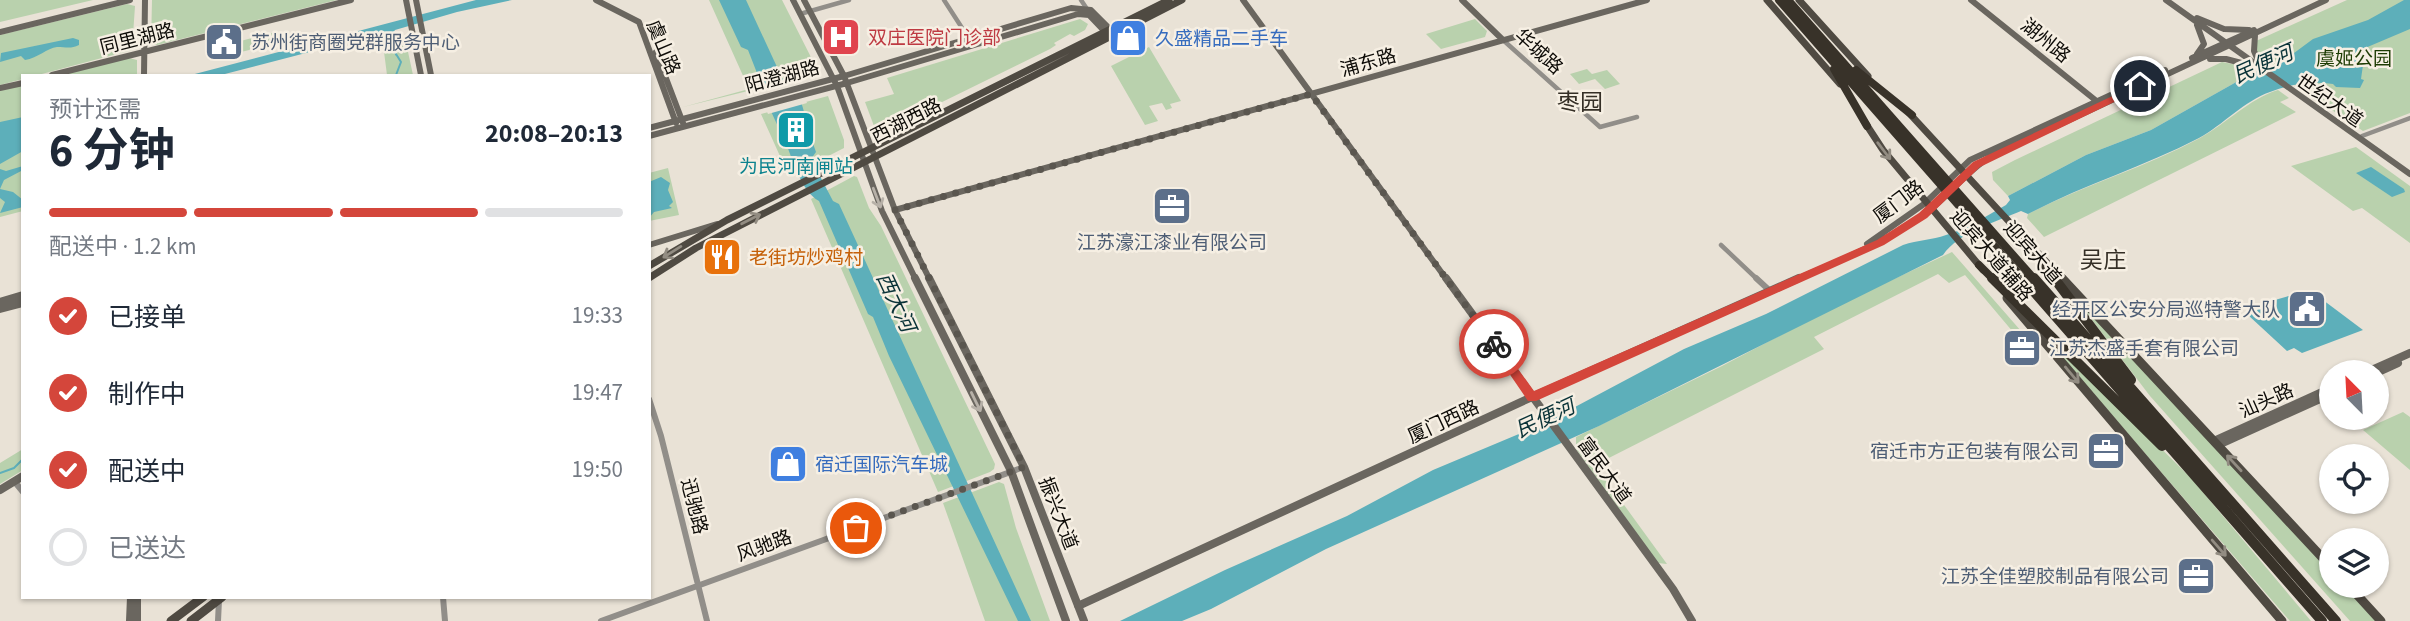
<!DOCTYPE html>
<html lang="zh">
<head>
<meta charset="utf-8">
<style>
	body { margin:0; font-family:"Source Sans 3","Noto Sans SC",sans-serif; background:#f6f6f7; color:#1f2937; height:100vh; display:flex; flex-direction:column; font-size:26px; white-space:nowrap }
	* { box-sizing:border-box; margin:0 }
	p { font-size:23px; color:#747a83 }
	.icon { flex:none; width:38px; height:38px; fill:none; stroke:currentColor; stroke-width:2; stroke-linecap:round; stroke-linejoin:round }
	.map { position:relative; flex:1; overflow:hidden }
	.panel { position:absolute; left:21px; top:74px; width:630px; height:525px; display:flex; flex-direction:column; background:#fff; border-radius:0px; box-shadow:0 2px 5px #0004 }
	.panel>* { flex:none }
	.needle { width:46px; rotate:336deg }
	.fabs { position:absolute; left:2319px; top:360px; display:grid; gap:14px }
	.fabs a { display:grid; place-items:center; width:70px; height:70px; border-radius:50%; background:#fff; box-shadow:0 2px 5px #0004; font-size:35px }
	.pin { position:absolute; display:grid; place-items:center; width:60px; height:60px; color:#fff; margin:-30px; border:4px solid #fff; border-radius:50%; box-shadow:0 2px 7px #0007 }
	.courier { position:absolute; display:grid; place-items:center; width:70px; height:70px; margin:-35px; border:5px solid #d4463b; border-radius:50%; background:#fff; color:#222; box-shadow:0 2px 9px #0007 }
	.headline em { font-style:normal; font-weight:700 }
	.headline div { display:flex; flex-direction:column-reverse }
	.headline { display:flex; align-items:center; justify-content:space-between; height:119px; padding:0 28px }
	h1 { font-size:46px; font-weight:700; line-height:52px }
	.bar { display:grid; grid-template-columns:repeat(4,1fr); gap:10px 7px; align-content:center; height:84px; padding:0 28px }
	.bar i { height:9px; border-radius:5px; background:#e0e1e3 }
	.bar .selected { background:#d4463b }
	.bar p { grid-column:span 4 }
	ol { padding:0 28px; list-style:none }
	li { display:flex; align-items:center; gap:21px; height:77px }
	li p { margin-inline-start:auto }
	li .icon { padding:7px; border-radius:50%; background:#d4463b; color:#fff; stroke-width:4 }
	li:last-child { color:#747a83 }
	li i { width:38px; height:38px; border:4px solid #e0e1e3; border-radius:50% }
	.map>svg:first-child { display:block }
</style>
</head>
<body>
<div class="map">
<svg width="2410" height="621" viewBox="0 0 2410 621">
	<rect width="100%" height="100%" fill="#e9e2d6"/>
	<path fill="#b9d1ad" d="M0 0H93L0 22Z
		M152 0H337L157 45 151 44Z
		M709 0H782L820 75 756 92 752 90 683 107 749 89Z
		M2347 0H2410V113L2363 131 2262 63 2255 48 2256 41Z
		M127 4 135 6 132 50 38 75H23V79L0 85V35Z
		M1080 19 1088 24 1085 30 1074 36 1070 34 1054 43 1056 45 1050 49 877 134 865 102 894 94 887 78Z
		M1475 19 1487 31 1485 37 1441 49 1426 34Z
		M272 33 273 44 225 56V45Z
		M405 38 413 75H387L383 44Z
		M1149 47 1181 101 1170 104 1172 108 1166 110 1162 103 1149 106 1158 121 1145 125 1111 66Z
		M129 58 137 60V75H60Z
		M2222 62 2243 66 2254 72 2151 130 2086 155 2008 196 1993 180 1992 172 2015 160Z
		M1587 69 1592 74 1607 70 1620 84 1605 89 1595 79 1579 84 1570 74Z
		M23 85V211L0 217V90Z
		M2278 90 2289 98 2280 102 2296 112 2044 237 2027 218 2028 214C2084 185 2144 168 2200 138 2227 123 2249 99 2278 90Z
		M828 96 844 140V148L789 176 761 114Z
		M2356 147 2410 186V243L2362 208 2353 211 2291 166Z
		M668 168 679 215 649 221V173Z
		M854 176 857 177 869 208 881 226 995 464 994 469 990 472 938 492 811 199Z
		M1952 252 2028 339 2029 345H2024L1965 275 1949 283 1938 274 1814 337 1824 349 1595 465 1667 564 1658 563 1576 449V437L1722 366 1840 304Z
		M2060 278 2331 570V586H2346L2378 621H2350L2150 396Z
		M2057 346 2191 478 2311 621H2290L2053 347Z
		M2403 412 2410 417V470L2363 430Z
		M23 449V470L0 484V463Z
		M999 482 1004 484 1016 528 1050 621H985L943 503Z"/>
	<path fill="#5dafba" d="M476 0H512L457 12 395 30 393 33 401 40 396 56 392 49 395 40 375 35 221 75H191Z
		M719 0H746L783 80 793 81C804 104 807 128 816 152L811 159 833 201 839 204 1031 621H1018L889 356 873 317 868 314 819 201C801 191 793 160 785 141L791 138 788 129 780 131 755 76 757 73 748 50 741 47Z
		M2404 0H2410V29L2358 51 2363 65 2361 79 2364 80 2360 88 2336 87 2333 84C2311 81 2291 84 2270 92 2244 101 2223 125 2199 138 2143 167 2083 185 2028 214L2021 211C1996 222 1959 232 1943 255L1599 426 1326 549 1211 609 1182 621H1120L1225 570 1347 516 1433 470 1543 424 1684 349 1766 314 1903 245C1918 240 1932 240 1946 235 1967 229 1986 216 2006 205L2010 200 2008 196 2086 155 2151 130 2254 72 2274 68 2313 39 2368 20Z
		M73 38 79 40V45C71 49 66 47 57 47 47 48 38 58 25 60L21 56 0 62 1 53Z
		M23 117V151L0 164V122Z
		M23 166V170L4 180 0 189 13 192 23 200V207L0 213 5 202 0 198V169L6 171Z
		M2371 167 2404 189 2405 192 2392 197 2356 173Z
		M661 177 670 183 668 190 673 202 669 206 672 208 654 212 649 218V182Z
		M2309 290 2311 291 2363 330 2302 353 2294 348 2287 351 2248 315 2275 300Z"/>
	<path fill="#e9e2d6" d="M797 81 807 103 768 114 758 92Z"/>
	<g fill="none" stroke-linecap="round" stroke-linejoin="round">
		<path stroke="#5dafba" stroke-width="2" d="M396 54 401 62 396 75
			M0 473 14 468 23 459"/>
		<path stroke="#918e89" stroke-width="4.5" d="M944 0 973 45
			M1081 0 1089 12
			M800 14 849 0
			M1503 40 1600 127 1637 117
			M2362 136 2410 118
			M1721 245 1758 280"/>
		<path stroke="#918e89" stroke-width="6" d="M1756 278 1769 290
			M649 399 661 436 707 621
			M14 481 23 492
			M443 597 445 621
			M218 621 219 600
			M601 621 1024 467"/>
		<path stroke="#6a665f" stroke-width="6" d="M406 0 421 75
			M416 0 431 75
			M596 0 639 22 676 123
			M793 0 837 86 882 211 916 280
			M804 0 844 76 895 210 930 280
			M1243 0 1447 280
			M1462 0 1503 40
			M1971 0 2099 103
			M2166 0 2410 174
			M2197 18 2224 29 2249 30
			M2197 25 2204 44 2197 54
			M0 32 130 0
			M2255 35 2254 51 2261 67
			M656 52 683 123
			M2192 58 2254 30
			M2210 59H2226L2249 65
			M52 75 351 0
			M144 75 145 0
			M0 88 23 83
			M649 128 844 76 1071 8 1091 10 1114 33
			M649 136 847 83 1078 14 1089 15 1109 36
			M895 210 1647 0
			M1867 244 1924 204 1970 160 2165 70
			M649 245 717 224
			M1795 280C1838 261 1882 244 1921 217 1946 200 1964 173 1990 157L2326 0"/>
		<path stroke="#6a665f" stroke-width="8" d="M915 278 1011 471 1066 621
			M929 278 1024 467 1084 621
			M1446 278 1673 589 1692 621
			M0 302 23 295
			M0 309 23 303
			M2365 373 2410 353
			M2376 373 2398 363
			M2214 441 2331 388
			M2218 445 2331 394
			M0 490 23 476
			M137 597V621
			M1078 606 1532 397 1799 278
			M130 621 131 597"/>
		<path stroke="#4f4a42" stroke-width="7" d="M1767 0 1840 84
			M1799 0 1868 76
			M1909 113 2026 240
			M1864 121 1883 150 1983 270
			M2039 254 2063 280
			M649 266 727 220 1169 0
			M649 278 696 248 1182 0"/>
		<path stroke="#4f4a42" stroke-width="9" d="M2062 278 2331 567
			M2007 298 2282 621
			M2349 586 2381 621
			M171 621 203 597
			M191 621 222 597"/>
		<path stroke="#383229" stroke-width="8" d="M1779 0 2024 280
			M1788 0 2035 280
			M1834 69 1867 126
			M1856 70 1912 115
			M2022 236 2055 280
			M1979 265 1994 280"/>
		<path stroke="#383229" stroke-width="10" d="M1992 278 2162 446
			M2022 278 2322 621
			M2034 278 2336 621
			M2054 278 2131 380"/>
	</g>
	<defs><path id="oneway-shaft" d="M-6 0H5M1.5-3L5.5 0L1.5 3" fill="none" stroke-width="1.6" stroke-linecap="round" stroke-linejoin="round" transform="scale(1.75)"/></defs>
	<g stroke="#928c82">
		<use href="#oneway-shaft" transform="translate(1884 151) rotate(53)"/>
		<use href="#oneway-shaft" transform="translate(751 219) rotate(-27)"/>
		<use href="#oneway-shaft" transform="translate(672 252) rotate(148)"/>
		<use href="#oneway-shaft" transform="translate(2072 375) rotate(50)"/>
		<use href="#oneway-shaft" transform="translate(2234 463) rotate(-133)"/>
		<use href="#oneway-shaft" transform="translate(2219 548) rotate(49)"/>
	</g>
	<g stroke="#b7b1a8">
		<use href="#oneway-shaft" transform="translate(877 198) rotate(69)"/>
		<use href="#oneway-shaft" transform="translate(976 402) rotate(64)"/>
	</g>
	<path fill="#d4463b" d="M2140 83 2145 86 2143 88 1980 167 1927 218 1884 245 1536 401H1528L1489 344 1490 341H1498L1534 391 1877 240 1919 213 1973 162Z"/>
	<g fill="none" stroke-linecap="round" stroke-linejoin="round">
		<path stroke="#5a564f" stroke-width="7" stroke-dasharray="0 12.6" d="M856 528 1024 467 895 210 1311 94 1494 344"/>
	</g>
	<defs>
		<g id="hospital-square" transform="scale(2.0125)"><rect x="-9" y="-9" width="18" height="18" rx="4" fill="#e0444e" stroke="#f6efe3"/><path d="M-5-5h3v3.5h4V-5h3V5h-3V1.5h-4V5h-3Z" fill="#fff"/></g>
		<g id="shop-square" transform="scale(2.0125)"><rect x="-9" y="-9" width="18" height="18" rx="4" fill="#3f7fe0" stroke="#f6efe3"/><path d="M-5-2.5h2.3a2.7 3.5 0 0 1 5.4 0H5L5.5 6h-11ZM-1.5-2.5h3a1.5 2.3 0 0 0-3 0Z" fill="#fff"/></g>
		<g id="civic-square" transform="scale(2.0125)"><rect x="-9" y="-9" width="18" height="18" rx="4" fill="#5c6f8a" stroke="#f6efe3"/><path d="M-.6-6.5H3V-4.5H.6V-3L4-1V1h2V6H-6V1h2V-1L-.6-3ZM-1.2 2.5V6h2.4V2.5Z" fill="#fff"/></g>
		<g id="building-square" transform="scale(2.0125)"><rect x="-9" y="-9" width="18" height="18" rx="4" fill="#0f9aa8" stroke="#f6efe3"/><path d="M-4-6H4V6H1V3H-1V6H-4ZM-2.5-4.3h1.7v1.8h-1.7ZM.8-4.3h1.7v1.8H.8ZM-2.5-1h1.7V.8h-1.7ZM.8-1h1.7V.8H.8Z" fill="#fff"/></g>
		<g id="office-square" transform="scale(2.0125)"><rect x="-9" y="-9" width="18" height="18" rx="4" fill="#5c6f8a" stroke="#f6efe3"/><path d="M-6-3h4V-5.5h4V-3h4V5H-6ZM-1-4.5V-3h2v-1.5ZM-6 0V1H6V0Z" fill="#fff"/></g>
		<g id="restaurant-square" transform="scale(2.0125)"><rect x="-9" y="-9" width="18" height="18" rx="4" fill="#e8710a" stroke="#f6efe3"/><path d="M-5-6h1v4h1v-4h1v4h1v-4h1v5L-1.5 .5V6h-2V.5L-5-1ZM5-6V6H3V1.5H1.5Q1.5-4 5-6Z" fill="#fff"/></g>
	</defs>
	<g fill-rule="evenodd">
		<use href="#hospital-square" x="841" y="37"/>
		<use href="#shop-square" x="1128" y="38"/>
		<use href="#civic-square" x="224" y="42"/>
		<use href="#building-square" x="796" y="130"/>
		<use href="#office-square" x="1172" y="206"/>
		<use href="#restaurant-square" x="722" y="257"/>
		<use href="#civic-square" x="2307" y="309"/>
		<use href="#office-square" x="2022" y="348"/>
		<use href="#office-square" x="2106" y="451"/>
		<use href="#shop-square" x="788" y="464"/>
		<use href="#office-square" x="2196" y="576"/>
	</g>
	<g text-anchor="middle" stroke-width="5" stroke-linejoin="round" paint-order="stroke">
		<g font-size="19" fill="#be3a42" stroke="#f6efe3" text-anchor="start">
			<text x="868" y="44">双庄医院门诊部</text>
		</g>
		<g font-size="19" fill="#0d0b07" stroke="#f6efe3">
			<text transform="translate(137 38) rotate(-14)" y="7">同里湖路</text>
			<text transform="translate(2046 40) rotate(39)" y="7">湖州路</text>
			<text transform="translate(664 47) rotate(67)" y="7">虞山路</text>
			<text transform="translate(1539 51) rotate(42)" y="7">华城路</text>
			<text transform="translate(1368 62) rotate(-16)" y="7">浦东路</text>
			<text transform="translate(782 76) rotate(-15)" y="7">阳澄湖路</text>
			<text transform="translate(2330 100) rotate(35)" y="7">世纪大道</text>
			<text transform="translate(906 120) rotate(-27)" y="7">西湖西路</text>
			<text transform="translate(1898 201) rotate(-37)" y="7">厦门路</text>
			<text transform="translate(2033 252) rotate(49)" y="7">迎宾大道</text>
			<text transform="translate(1992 255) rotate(49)" y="7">迎宾大道辅路</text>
			<text transform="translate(2266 400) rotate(-24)" y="7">汕头路</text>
			<text transform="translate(1443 421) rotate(-25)" y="7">厦门西路</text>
			<text transform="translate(1605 470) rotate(54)" y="7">富民大道</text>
			<text transform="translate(695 506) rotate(76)" y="7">迅驰路</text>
			<text transform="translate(1059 513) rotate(69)" y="7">振兴大道</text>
			<text transform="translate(764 545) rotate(-20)" y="7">风驰路</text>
		</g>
		<g font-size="19" fill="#366cbe" stroke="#f6efe3" text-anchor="start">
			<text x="1155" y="45">久盛精品二手车</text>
			<text x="815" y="471">宿迁国际汽车城</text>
		</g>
		<g font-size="19" fill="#4e5e75" stroke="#f6efe3" text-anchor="end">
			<text x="251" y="49" text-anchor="start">苏州街商圈党群服务中心</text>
			<text x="1172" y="249" text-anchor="middle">江苏濠江漆业有限公司</text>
			<text x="2280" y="316">经开区公安分局巡特警大队</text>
			<text x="2049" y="355" text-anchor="start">江苏杰盛手套有限公司</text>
			<text x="2079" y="458">宿迁市方正包装有限公司</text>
			<text x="2169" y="583">江苏全佳塑胶制品有限公司</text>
		</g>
		<g font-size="19" fill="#1d3c04" stroke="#f6efe3">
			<text x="2354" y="65">虞姬公园</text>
		</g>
		<g font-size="19" fill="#0d838f" stroke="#f6efe3">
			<text x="796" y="173">为民河南闸站</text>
		</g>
		<g font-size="19" fill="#c56008" stroke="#f6efe3" text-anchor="start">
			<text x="749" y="264">老街坊炒鸡村</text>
		</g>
		<g font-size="21" font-style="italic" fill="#0a3338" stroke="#f6efe3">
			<text transform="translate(2263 64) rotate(-24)" y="7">民便河</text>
			<text transform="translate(896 302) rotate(65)" y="7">西大河</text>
			<text transform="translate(1545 418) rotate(-25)" y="7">民便河</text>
		</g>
		<g font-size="23" fill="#352f26" stroke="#f6efe3">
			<text x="1580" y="110">枣园</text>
			<text x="2103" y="268">吴庄</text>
		</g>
	</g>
</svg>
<div class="fabs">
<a><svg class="needle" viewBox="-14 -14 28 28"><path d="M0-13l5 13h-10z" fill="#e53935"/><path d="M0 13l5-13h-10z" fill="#747a83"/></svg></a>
<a><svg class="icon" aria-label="locate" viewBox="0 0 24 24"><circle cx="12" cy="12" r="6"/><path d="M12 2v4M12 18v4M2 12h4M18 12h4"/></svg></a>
<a><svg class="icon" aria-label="layers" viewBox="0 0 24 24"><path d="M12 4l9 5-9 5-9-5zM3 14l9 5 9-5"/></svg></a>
</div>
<div class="pin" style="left:856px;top:528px;background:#ea580c"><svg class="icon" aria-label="bag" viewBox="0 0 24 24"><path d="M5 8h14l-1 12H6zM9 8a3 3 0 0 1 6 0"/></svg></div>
<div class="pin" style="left:2140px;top:86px;background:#1f2937"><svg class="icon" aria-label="home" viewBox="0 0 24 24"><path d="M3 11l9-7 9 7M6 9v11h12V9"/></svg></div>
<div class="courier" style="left:1494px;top:344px"><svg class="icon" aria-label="bike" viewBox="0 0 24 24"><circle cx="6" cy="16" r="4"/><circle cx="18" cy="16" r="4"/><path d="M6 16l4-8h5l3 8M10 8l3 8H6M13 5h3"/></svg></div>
<section class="panel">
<div class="headline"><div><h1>6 分钟</h1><p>预计还需</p></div><em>20:08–20:13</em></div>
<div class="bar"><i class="selected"></i><i class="selected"></i><i class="selected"></i><i></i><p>配送中 · 1.2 km</p></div>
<ol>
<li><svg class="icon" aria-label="check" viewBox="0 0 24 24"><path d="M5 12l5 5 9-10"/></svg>已接单<p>19:33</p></li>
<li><svg class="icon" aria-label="check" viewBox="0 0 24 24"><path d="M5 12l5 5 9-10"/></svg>制作中<p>19:47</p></li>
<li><svg class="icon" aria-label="check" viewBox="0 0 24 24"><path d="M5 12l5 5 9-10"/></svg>配送中<p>19:50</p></li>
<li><i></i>已送达</li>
</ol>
</section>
</div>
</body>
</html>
